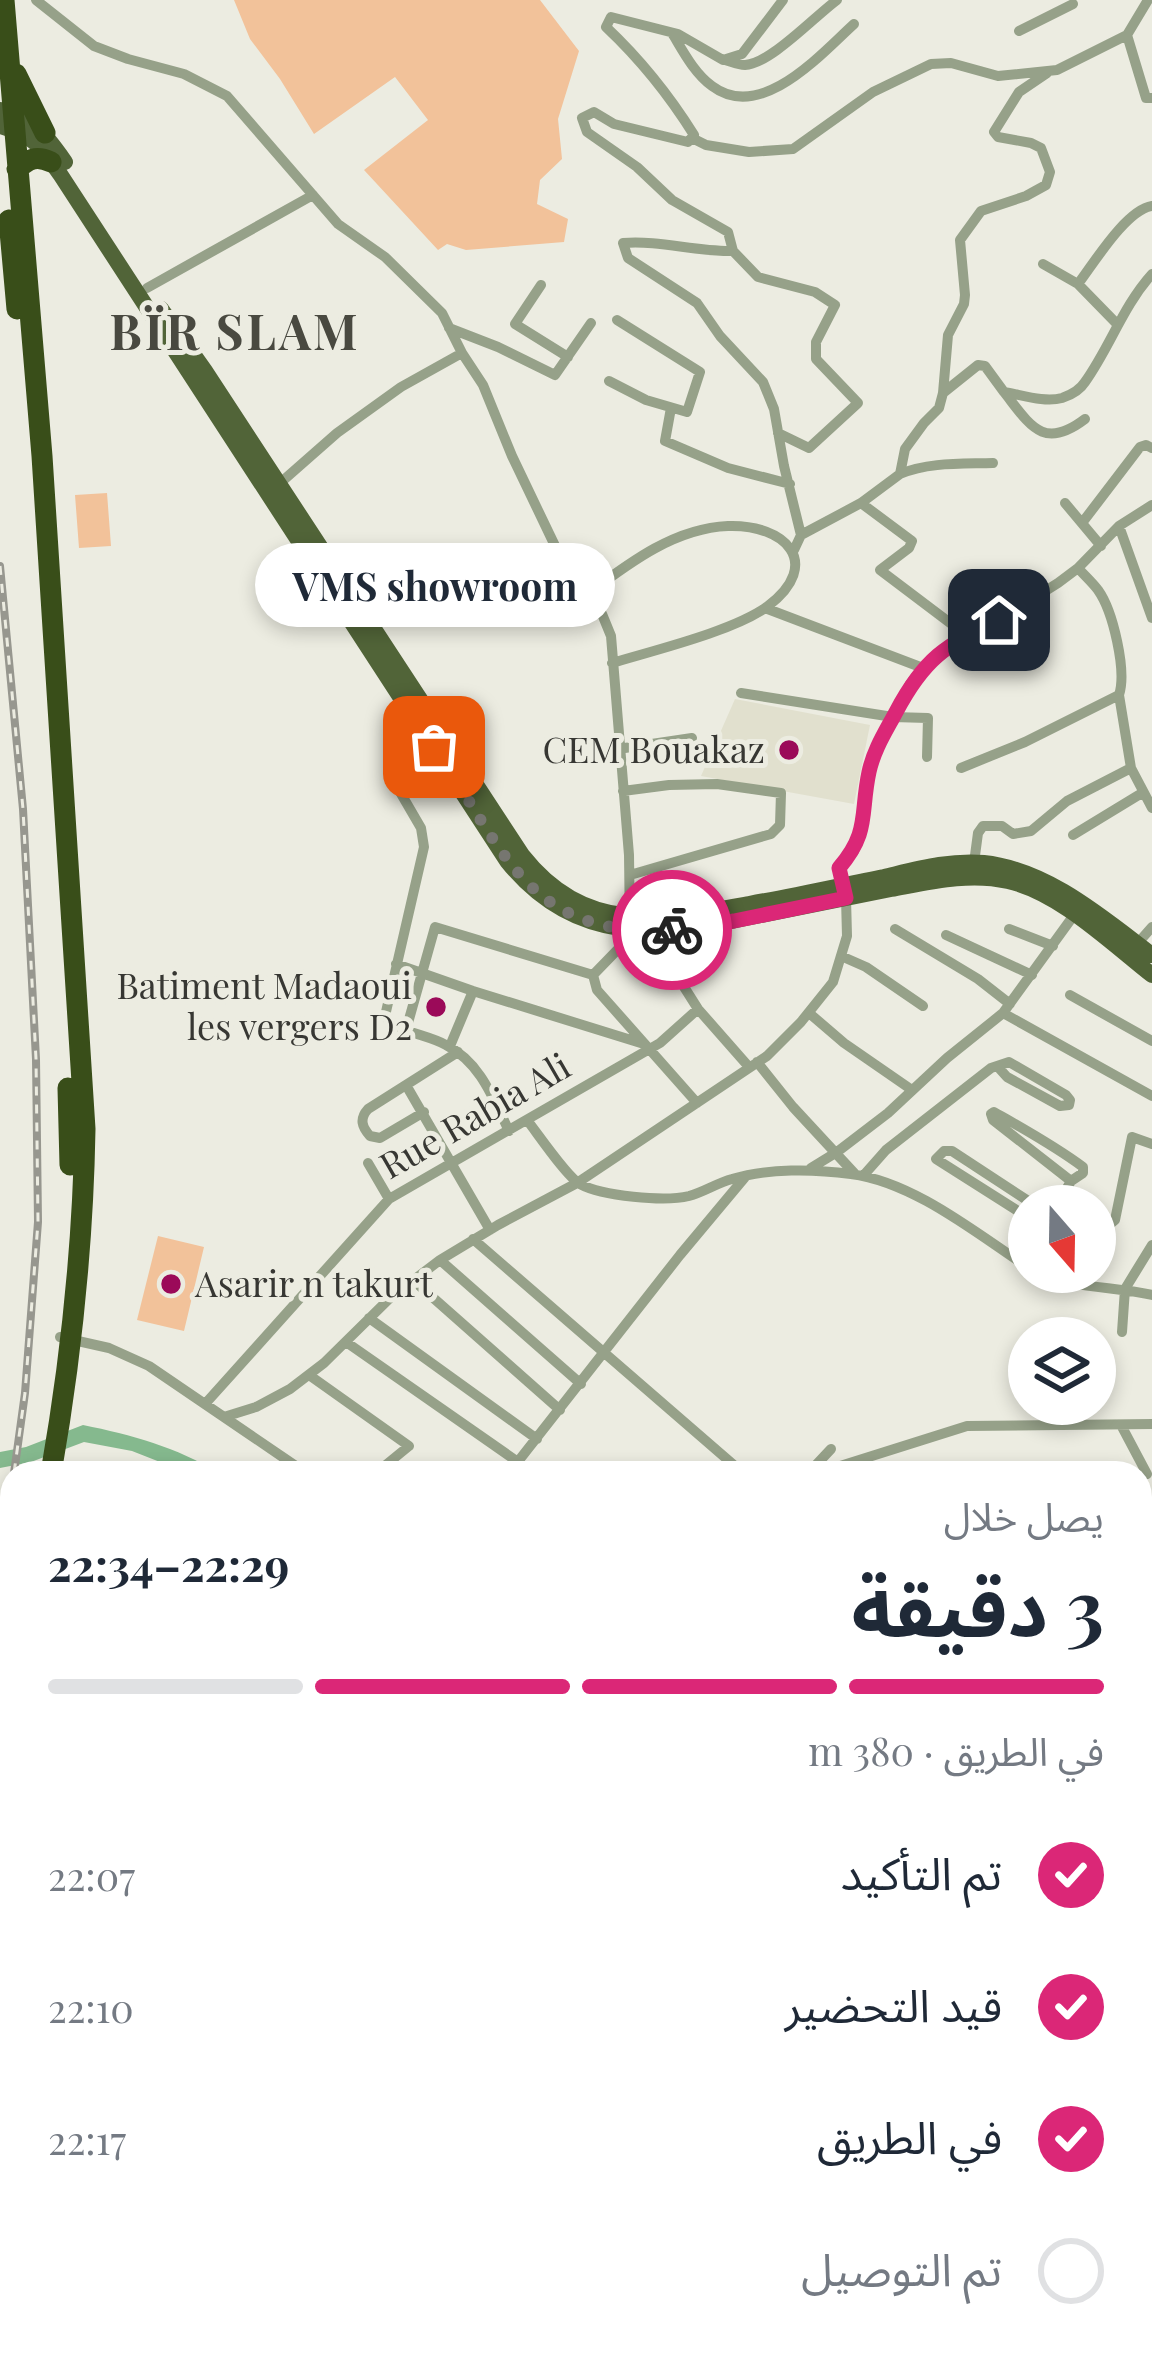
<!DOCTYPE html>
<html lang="ar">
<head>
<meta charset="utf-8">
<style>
	body { margin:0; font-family:"Playfair Display","Noto Sans Arabic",serif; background:#f2f2f3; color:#1f2937; direction:rtl; height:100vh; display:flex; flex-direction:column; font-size:45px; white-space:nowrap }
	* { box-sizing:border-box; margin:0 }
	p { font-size:39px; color:#747a83 }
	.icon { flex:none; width:66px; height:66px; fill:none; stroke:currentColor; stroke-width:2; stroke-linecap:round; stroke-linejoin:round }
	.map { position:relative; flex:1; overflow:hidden; direction:ltr }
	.panel { position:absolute; left:0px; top:1461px; width:1152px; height:903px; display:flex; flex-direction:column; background:#fff; border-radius:36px 36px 0 0; box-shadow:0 6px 18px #0003; direction:rtl }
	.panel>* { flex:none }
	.needle { width:78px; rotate:160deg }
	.controls { position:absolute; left:1008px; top:1185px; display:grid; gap:24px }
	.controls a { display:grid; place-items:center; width:108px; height:108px; border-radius:50%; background:#fff; box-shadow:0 6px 18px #0003; font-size:60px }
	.pin { position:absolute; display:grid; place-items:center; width:102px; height:102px; color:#fff; margin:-51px; border-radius:24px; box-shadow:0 6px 18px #0006 }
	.courier { position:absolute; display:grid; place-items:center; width:120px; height:120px; margin:-60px; border:9px solid #db2777; border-radius:50%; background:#fff; color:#222; box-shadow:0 3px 15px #0007 }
	.bubble { position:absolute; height:84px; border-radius:42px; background:#fff; box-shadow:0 6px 18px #0003; font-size:39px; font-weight:700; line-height:84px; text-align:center; direction:rtl }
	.head em { font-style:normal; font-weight:700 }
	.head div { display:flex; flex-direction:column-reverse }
	.head { display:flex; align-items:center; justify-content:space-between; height:204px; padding:0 48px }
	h1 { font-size:78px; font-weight:700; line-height:90px }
	.bar { display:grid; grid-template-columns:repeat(4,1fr); gap:18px 12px; align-content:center; height:144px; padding:0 48px }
	.bar i { height:15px; border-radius:9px; background:#e0e1e3 }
	.bar .selected { background:#db2777 }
	.bar p { grid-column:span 4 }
	ol { padding:0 48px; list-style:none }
	li { display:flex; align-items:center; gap:36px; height:132px }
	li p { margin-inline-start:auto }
	li .icon { padding:12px; border-radius:50%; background:#db2777; color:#fff; stroke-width:4 }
	li:last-child { color:#747a83 }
	li i { width:66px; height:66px; border:6px solid #e0e1e3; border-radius:50% }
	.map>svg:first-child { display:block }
</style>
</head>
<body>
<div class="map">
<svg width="1152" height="2362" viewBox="0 0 1152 2362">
	<rect width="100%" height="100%" fill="#ecece1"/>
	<path fill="#e1e0ce" d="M735 699 870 725 854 804 701 776Z
		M1140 1760H1150L1152 1763V1967H1140Z"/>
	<path fill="#f2c29a" d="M234 0H540L579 51 558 119 562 159 540 180 537 204 568 219 564 242 466 250 447 244 438 250 364 170 428 120 395 77 314 134 280 79 250 39Z
		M107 493 111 546 79 548 75 495Z
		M158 1236 204 1247 184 1331 137 1320Z"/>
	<path fill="#85b98e" d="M83 1425C132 1435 176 1447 219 1473H188L132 1451 84 1442 31 1462 0 1468V1452L26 1447Z"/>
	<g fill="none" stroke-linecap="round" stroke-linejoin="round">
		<path stroke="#96a189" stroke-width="10" d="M36 0 94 46 128 59 184 74 227 96 338 224 385 257 442 313 462 353 483 385 512 456 557 550 578 576 602 614 611 636 629 855 630 931 625 942 593 975 597 990 697 1103
			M783 0 742 54 723 60 678 34 611 17 606 27C640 59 669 95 694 135L688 142 614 124 594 112 582 118 587 132 637 167 672 200 728 232 733 251C696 252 660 240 623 243L628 258 697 303 720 336 763 382 774 409 784 466 801 535 794 550
			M1019 31 1073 4
			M672 33C683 51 694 73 712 86 761 123 821 54 854 24
			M1127 35 1148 0
			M725 60C732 62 738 65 745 65 770 64 814 17 837 0
			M692 138 706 145 749 152 793 149 873 92 931 64 951 63 998 76 1057 70 1127 35 1146 98H1152
			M733 251 758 277 815 292 835 305 816 342V359L858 403 809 448 778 433
			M1043 264 1078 284 1117 324
			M1078 284C1094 263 1126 210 1152 206
			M541 285 515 324 568 357
			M147 288 313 195
			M449 328 498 347 555 375 591 323
			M609 381 646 400 687 412 700 372 617 320
			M1004 392C1030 425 1043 451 1085 419
			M943 393 948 335 964 304 965 295 960 240 981 211 1026 196 1046 185 1050 172 1041 148 1031 143 998 137 994 132 1019 92 1047 73
			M671 408 665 441 728 468 790 484
			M900 474C929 462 961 464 993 463
			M279 484 337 433 401 387 462 353
			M861 503 912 541 909 548 880 570 966 635
			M1065 503 1101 546
			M1082 523 1140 447 1146 445 1152 448
			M1119 526 1152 618
			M801 535 861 503 900 474 905 449 924 423 939 408 943 393 978 365 985 366 1004 392C1022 395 1045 403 1062 398 1071 395 1080 390 1085 382 1110 347 1123 306 1152 274
			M1078 568C1084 575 1092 582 1098 590 1113 611 1127 671 1119 695L1131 768 1152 808
			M589 593C629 563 675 528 728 526 785 524 824 563 768 606 734 631 655 650 612 663
			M765 608 923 668
			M741 693 893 717 928 718 927 757
			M409 711C395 731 386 748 389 773L421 828 424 847 385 1016C398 1033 427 1034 446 1045 480 1062 493 1098 509 1131
			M618 749 692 738
			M961 768 1025 742 1119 695
			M623 791 669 785 717 784 781 793 780 825 771 834 630 875
			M1073 835 1142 793
			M974 863 978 833 983 826H1002L1013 834 1031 831 1067 801 1131 768
			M895 929 978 979 1010 1004
			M1009 929 1053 946
			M946 935 1032 975
			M655 941 698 1009 749 1067
			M1137 944 1152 927
			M841 956 866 967 923 1006
			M396 964 473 991 644 1044
			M1070 995 1152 1041
			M809 1013 844 1043 912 1090
			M1003 1013 1152 1096
			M406 1030 435 927 593 975
			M450 1046 473 991
			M757 1062 793 1107 855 1174
			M406 1085 490 1230
			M424 1112 380 1138 370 1136C362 1127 359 1119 368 1109L458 1052
			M527 1120C538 1134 567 1177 580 1184 602 1196 664 1202 689 1196 704 1192 717 1183 732 1179 768 1168 814 1169 851 1174 914 1182 977 1234 1029 1268
			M368 1163 389 1199
			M811 1168 837 1152 888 1113 947 1058 1003 1013 1074 915
			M863 1176 886 1150 991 1068 1009 1062 1066 1095 1070 1100 1069 1105 1060 1106 1007 1077 998 1067
			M1057 1206 1071 1181 1083 1173V1167C1055 1146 1024 1129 994 1112L991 1114 993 1120 1071 1181
			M1029 1218 936 1159 944 1151H952L1036 1206
			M1095 1237 1115 1220 1132 1137 1152 1144
			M473 1239 743 1473
			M440 1260 581 1384
			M1037 1272C1073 1289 1113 1286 1152 1295
			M413 1280 560 1410
			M369 1318 537 1439
			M1122 1332 1125 1289 1152 1245
			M60 1337 109 1348 149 1366 306 1473
			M346 1342 518 1462
			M309 1375 409 1446 376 1473
			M205 1404 389 1199 660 1043 698 1009
			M224 1417 256 1407 290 1389 324 1363 390 1298 440 1260 498 1225 577 1183 767 1056 801 1022 833 982 847 936 846 898 839 868 854 851 860 837 868 775 878 744 910 684 923 668 966 635 999 620 1058 583 1078 568 1119 526 1152 505
			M1121 1425 1147 1474
			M509 1473 680 1255 746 1176
			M815 1473 816 1465 831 1449
			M818 1473 967 1426 1152 1424
			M1140 1579 1152 1575
			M1140 2034 1152 2037
			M1140 2290 1152 2292
			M541 2362 542 2352
			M709 2362 710 2352
			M909 2362 911 2352"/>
		<path stroke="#6d7d5a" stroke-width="15" d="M0 1844 12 1845
			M0 2013 6 1962 12 1941
			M1140 2080 1152 2066
			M1140 2103 1152 2084
			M1053 2362 1056 2352
			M1067 2362 1070 2352"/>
		<path stroke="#516438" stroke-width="16" d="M0 110C36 121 44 132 65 162
			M0 126C35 136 39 145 60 174L507 861C576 947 659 936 756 916 801 907 846 898 891 889 929 882 969 872 1008 881 1059 892 1111 943 1152 975
			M161 309 205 371 522 855C585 935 660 920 749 904 794 896 839 886 884 877 918 869 950 860 984 863 1048 870 1103 918 1152 955"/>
		<path stroke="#394e19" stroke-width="21" d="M4 0 42 456 85 1129C83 1246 71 1359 51 1473
			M16 74 45 133
			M17 169C29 159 36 155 51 162
			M9 220 17 309
			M68 1088 70 1165
			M0 1664 12 1606
			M0 1724 12 1654
			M0 1765 10 1713
			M0 1828 12 1762"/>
		<g stroke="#97978f" stroke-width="8">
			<path id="rail" d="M0 566 23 809 36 1059 38 1222 25 1393 14 1473
				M0 1577 12 1489"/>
		</g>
		<use href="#rail" stroke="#ecece1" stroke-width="3" stroke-dasharray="9" stroke-linecap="butt"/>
		<path stroke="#394e19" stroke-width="21" d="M0 1952 12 1879"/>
	</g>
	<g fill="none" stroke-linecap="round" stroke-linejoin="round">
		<path stroke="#767670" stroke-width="12" stroke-dasharray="0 21.6" d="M434 747C505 849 525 938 672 930"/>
		<path stroke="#db2777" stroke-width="15" d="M672 930 734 921 846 898 839 868C870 832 860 814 869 772 874 749 886 731 896 712 924 659 945 645 999 620"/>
	</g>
	<g fill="#9b0a59" stroke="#ecece1" stroke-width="4.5">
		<circle cx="789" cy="750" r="12"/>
		<circle cx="436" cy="1007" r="12"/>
		<circle cx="171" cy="1284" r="12"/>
	</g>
	<g text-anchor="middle" stroke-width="10" stroke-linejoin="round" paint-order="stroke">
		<g font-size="36" fill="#373733" stroke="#ecece1" text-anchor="end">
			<text x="765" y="763">CEM Bouakaz</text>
			<text x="412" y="999">Batiment Madaoui<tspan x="412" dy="41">les vergers D2</tspan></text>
			<text x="195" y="1297" text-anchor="start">Asarir n takurt</text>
		</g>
		<g font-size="36" fill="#373733" stroke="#ecece1">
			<text transform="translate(475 1116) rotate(-30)" y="13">Rue Rabia Ali</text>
		</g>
		<g font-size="48" font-weight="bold" letter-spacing="3" fill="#494940" stroke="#ecece1">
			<text x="235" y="350">BÏR SLAM</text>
		</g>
	</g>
</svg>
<div class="controls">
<a><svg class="needle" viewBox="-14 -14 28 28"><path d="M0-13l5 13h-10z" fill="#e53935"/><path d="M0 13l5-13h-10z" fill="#747a83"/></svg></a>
<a><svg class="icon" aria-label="layers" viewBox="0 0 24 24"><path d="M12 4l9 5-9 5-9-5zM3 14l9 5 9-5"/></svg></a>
</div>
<div class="pin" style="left:434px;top:747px;background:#ea580c"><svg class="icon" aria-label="bag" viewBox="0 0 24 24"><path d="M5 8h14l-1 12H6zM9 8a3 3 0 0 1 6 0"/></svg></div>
<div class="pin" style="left:999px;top:620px;background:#1f2937"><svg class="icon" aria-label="home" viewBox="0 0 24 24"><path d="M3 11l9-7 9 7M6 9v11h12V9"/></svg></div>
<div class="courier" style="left:672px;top:930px"><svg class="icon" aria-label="bike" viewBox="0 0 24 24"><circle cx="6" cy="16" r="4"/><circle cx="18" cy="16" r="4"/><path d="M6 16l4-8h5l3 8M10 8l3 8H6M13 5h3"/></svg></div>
<div class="bubble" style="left:255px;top:543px;width:360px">VMS showroom</div>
<section class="panel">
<div class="head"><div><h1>3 دقيقة</h1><p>يصل خلال</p></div><em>22:29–22:34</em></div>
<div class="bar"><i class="selected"></i><i class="selected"></i><i class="selected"></i><i></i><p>في الطريق · 380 m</p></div>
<ol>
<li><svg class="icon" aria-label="check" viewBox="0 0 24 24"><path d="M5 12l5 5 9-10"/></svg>تم التأكيد<p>22:07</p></li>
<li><svg class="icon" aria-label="check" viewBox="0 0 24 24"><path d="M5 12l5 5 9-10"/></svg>قيد التحضير<p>22:10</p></li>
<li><svg class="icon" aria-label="check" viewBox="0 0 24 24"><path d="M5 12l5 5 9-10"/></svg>في الطريق<p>22:17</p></li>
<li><i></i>تم التوصيل</li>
</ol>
</section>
</div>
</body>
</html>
